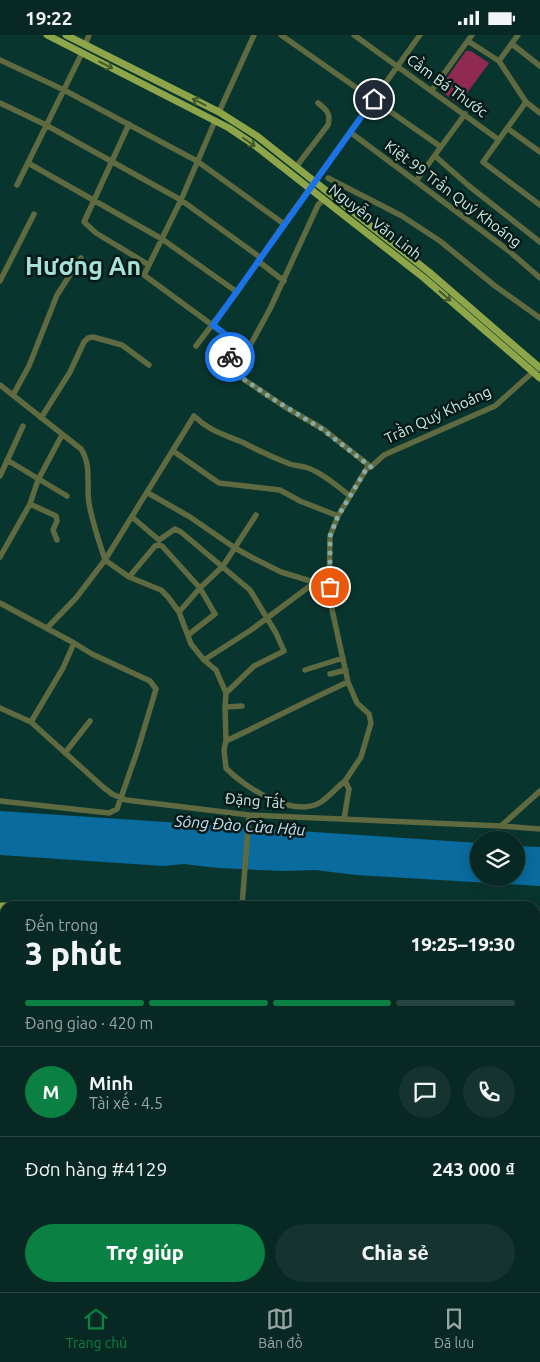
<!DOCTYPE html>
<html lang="vi">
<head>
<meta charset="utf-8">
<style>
	body { margin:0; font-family:Ubuntu,sans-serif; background:#153430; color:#f1f3f6; height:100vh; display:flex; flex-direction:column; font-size:19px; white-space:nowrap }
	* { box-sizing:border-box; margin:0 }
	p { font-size:16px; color:#98a6a6 }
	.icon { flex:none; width:28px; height:28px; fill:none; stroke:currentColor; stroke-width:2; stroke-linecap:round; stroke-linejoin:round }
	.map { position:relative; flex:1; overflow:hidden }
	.panel { position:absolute; left:0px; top:866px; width:540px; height:391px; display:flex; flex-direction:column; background:#072823; border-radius:15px 15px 0 0; box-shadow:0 2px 12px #0003,0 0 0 1px #284441 }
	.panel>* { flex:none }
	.tools { position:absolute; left:470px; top:796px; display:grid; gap:10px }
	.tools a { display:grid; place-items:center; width:55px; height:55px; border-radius:50%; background:#072823; box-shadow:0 2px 12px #0003,0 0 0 1px #284441; font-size:25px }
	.pin { position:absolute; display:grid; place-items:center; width:42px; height:42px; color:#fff; margin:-21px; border:2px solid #fff; border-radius:50%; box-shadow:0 1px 5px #0007 }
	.courier { position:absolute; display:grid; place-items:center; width:50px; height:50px; margin:-25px; border:4px solid #1a73e8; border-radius:50%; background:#fff; color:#222; box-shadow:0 1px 6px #0007 }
	.headline em { font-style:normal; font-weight:800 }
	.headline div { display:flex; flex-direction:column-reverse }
	.headline { display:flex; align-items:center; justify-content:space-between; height:85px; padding:0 25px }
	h1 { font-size:32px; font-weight:800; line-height:38px }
	.bar { display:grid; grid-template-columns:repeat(4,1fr); gap:8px 5px; align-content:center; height:60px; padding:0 25px }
	.bar i { height:6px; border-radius:4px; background:#284441 }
	.bar .selected { background:#0b8043 }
	.bar p { grid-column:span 4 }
	.line { display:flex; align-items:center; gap:12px; padding:0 25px; border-top:1px solid #284441 }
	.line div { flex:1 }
	.round { display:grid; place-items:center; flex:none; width:52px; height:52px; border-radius:26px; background:#153430 }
	.button { display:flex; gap:10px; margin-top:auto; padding:10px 25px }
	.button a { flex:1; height:58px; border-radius:30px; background:#0b8043; color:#fff; font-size:20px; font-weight:800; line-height:58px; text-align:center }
	.button a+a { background:#153430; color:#f1f3f6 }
	.status { display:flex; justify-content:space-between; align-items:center; height:35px; padding:0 25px; background:#072823; direction:ltr }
	.status svg { height:14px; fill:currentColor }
	.tabs { display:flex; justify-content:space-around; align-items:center; height:70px; border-top:1px solid #284441; background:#072823; font-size:14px; color:#98a6a6 }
	.tabs a { display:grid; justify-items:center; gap:2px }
	.tabs .selected { color:#0b8043 }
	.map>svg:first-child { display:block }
</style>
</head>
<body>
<div class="status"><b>19:22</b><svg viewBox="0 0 49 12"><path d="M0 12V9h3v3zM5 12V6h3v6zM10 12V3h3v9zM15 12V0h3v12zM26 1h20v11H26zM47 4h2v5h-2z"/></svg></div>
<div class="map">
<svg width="540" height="1257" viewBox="0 0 540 1257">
	<rect width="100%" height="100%" fill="#09352f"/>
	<path fill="#902a51" d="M466 16H471L489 28 459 69 442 57 441 51Z"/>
	<path fill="#096b9e" d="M0 776 479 808V842H516V811L540 812V851L356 840 315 835 284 836 218 833 184 829 163 831 0 820Z
		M5 912V957L3 963H0V913Z
		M540 948V990L535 989V949Z
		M0 1023H5V1053H0Z
		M535 1060H540V1087H535Z
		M0 1066 5 1067V1105L0 1167Z
		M535 1139 540 1143V1226L535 1228Z"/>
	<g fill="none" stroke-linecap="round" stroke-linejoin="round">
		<path stroke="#5f6a40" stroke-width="5.5" d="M281 0 441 112
			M354 0 499 105
			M468 6 499 26 526 67 540 78
			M512 9 540 31
			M85 10 89 0
			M0 25 64 55 197 126 284 189
			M499 26 518 0
			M432 55 472 0
			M526 67 483 127 540 170
			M0 68 46 90 181 165 261 223
			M219 77 254 0
			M215 86 181 165 144 240 238 309
			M129 89 84 187 96 198 149 230
			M507 93 540 117
			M350 97 509 216 540 243
			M435 121 469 151 540 207
			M28 128 162 204 237 257
			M296 132 328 90C331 79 327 75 318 68
			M328 143 402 181 440 206 495 251 540 283
			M416 146 465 79
			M17 150 82 18
			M324 164 318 170 270 274 247 316 238 309 224 331 285 372 323 394 371 432
			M258 226 284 246
			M0 246 34 179
			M196 311 237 257 284 189 420 0
			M0 350 81 414C92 431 86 449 89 468 92 487 99 506 105 525L129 542 161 555 168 562 179 577 191 609 204 625 216 635 226 658 225 672 226 706 224 715 226 733C244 752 294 784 321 767 330 761 337 752 345 746
			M13 360 29 331 57 260 81 223
			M41 383 70 337 84 307 88 303 93 302 122 310 149 330
			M173 416 219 448 280 455 300 466 338 481
			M7 425 67 461
			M0 441 23 391
			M148 458 190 482 235 513 255 524 281 537 330 552
			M30 469 56 481 57 486 53 495 57 505
			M132 482 159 505 175 494 181 497 250 555 276 598 284 616 254 631 226 658
			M0 522 30 469 38 445 62 400
			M129 542 155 511 159 510 162 511 200 553 215 579 188 600
			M0 568 74 608 92 619 150 646 156 654 138 714 117 774 109 778 0 766
			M179 577 200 553 223 531 256 480
			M47 593 76 563 105 525 194 381C212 398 224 399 244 408 259 416 274 423 290 429 296 431 302 431 308 433 324 439 337 451 350 461
			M204 625 251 595 314 548
			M305 635 343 623
			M330 639 346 635
			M225 672 242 671
			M0 673 31 687 103 752 112 759 126 765 249 780 501 791 540 794
			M31 687 63 633 74 608
			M226 706C267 687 306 666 348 647
			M65 718 90 686
			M344 784 349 754 345 746 361 722 371 688 369 679 357 668 348 647 329 561 330 501 338 481 367 433 371 432 384 420 495 371 533 337
			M501 791 540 756
			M242 871 249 780
			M0 990H5
			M535 1019H540
			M0 1060 5 1061
			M535 1091H540
			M535 1241H540
			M71 1257V1252
			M359 1257V1252
			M411 1257V1252
			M452 1257V1252
			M499 1257V1252"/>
		<path stroke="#8fa549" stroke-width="7" d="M47 0 229 93 253 109 424 243 540 343
			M66 0 219 77 257 101 429 237 540 333
			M0 871H11
			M535 899H540
			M215 1257V1252"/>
	</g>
	<defs><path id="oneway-shaft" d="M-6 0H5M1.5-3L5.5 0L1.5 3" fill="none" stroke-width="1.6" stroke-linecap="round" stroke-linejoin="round" transform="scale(1.25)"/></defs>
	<g stroke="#43592e">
		<use href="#oneway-shaft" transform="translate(106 30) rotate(27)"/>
		<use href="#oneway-shaft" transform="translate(199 67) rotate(-153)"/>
		<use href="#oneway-shaft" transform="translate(249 107) rotate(35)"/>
		<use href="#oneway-shaft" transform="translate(445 261) rotate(41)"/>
	</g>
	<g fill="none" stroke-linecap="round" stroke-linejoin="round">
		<path stroke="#88aaa4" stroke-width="5" stroke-dasharray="0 9" d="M230 322 224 331 273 364 322 394 371 432 367 433 338 481 330 501V552"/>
		<path stroke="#1a73e8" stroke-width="6" d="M230 322 238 309 213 290 374 64"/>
	</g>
	<g text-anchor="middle" stroke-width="5" stroke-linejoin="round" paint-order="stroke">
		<g font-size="15" fill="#cde9e3" stroke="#041a17">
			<text transform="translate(447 51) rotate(36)" y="5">Cầm Bá Thước</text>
			<text transform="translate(453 159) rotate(37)" y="5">Kiệt 99 Trần Quý Khoáng</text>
			<text transform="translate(375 187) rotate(38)" y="5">Nguyễn Văn Linh</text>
			<text transform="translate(438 380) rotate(-25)" y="5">Trần Quý Khoáng</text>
			<text transform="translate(255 766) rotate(5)" y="5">Đặng Tất</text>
		</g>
		<g font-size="16" font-style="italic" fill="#cae1f3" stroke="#041a17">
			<text transform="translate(240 790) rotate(4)" y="6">Sông Đào Cửa Hậu</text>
		</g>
		<g font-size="25" font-weight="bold" fill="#a7e0d4" stroke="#041a17">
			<text x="83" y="240">Hương An</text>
		</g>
	</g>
</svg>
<div class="tools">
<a><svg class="icon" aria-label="layers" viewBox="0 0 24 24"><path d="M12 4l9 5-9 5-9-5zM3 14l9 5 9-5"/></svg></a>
</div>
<div class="pin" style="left:330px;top:552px;background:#ea580c"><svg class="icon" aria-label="bag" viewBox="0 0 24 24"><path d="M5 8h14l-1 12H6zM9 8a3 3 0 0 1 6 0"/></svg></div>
<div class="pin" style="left:374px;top:64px;background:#1f2937"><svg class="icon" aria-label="home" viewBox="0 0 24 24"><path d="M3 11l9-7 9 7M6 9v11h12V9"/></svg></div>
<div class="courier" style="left:230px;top:322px"><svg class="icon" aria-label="bike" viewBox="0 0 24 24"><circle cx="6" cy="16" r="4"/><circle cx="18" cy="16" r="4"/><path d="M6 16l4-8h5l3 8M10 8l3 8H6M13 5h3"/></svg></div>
<section class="panel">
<div class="headline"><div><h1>3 phút</h1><p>Đến trong</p></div><em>19:25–19:30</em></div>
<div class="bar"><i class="selected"></i><i class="selected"></i><i class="selected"></i><i></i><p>Đang giao · 420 m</p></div>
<div class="line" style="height:90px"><b class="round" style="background:#0b8043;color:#fff">M</b><div><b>Minh</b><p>Tài xế · 4.5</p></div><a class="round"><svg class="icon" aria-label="chat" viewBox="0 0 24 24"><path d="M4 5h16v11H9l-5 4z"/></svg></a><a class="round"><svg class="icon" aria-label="phone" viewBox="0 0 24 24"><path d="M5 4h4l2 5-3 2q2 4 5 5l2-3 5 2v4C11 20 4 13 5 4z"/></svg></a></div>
<div class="line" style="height:65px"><div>Đơn hàng #4129</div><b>243 000 ₫</b></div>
<div class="button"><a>Trợ giúp</a><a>Chia sẻ</a></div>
</section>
</div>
<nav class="tabs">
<a class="selected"><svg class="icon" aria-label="home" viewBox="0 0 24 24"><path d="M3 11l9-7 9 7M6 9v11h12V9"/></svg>Trang chủ</a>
<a><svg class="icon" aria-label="map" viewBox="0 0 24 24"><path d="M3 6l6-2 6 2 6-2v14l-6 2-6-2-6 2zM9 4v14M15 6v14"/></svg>Bản đồ</a>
<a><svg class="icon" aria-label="saved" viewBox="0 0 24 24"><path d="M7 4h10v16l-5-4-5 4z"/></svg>Đã lưu</a>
</nav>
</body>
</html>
